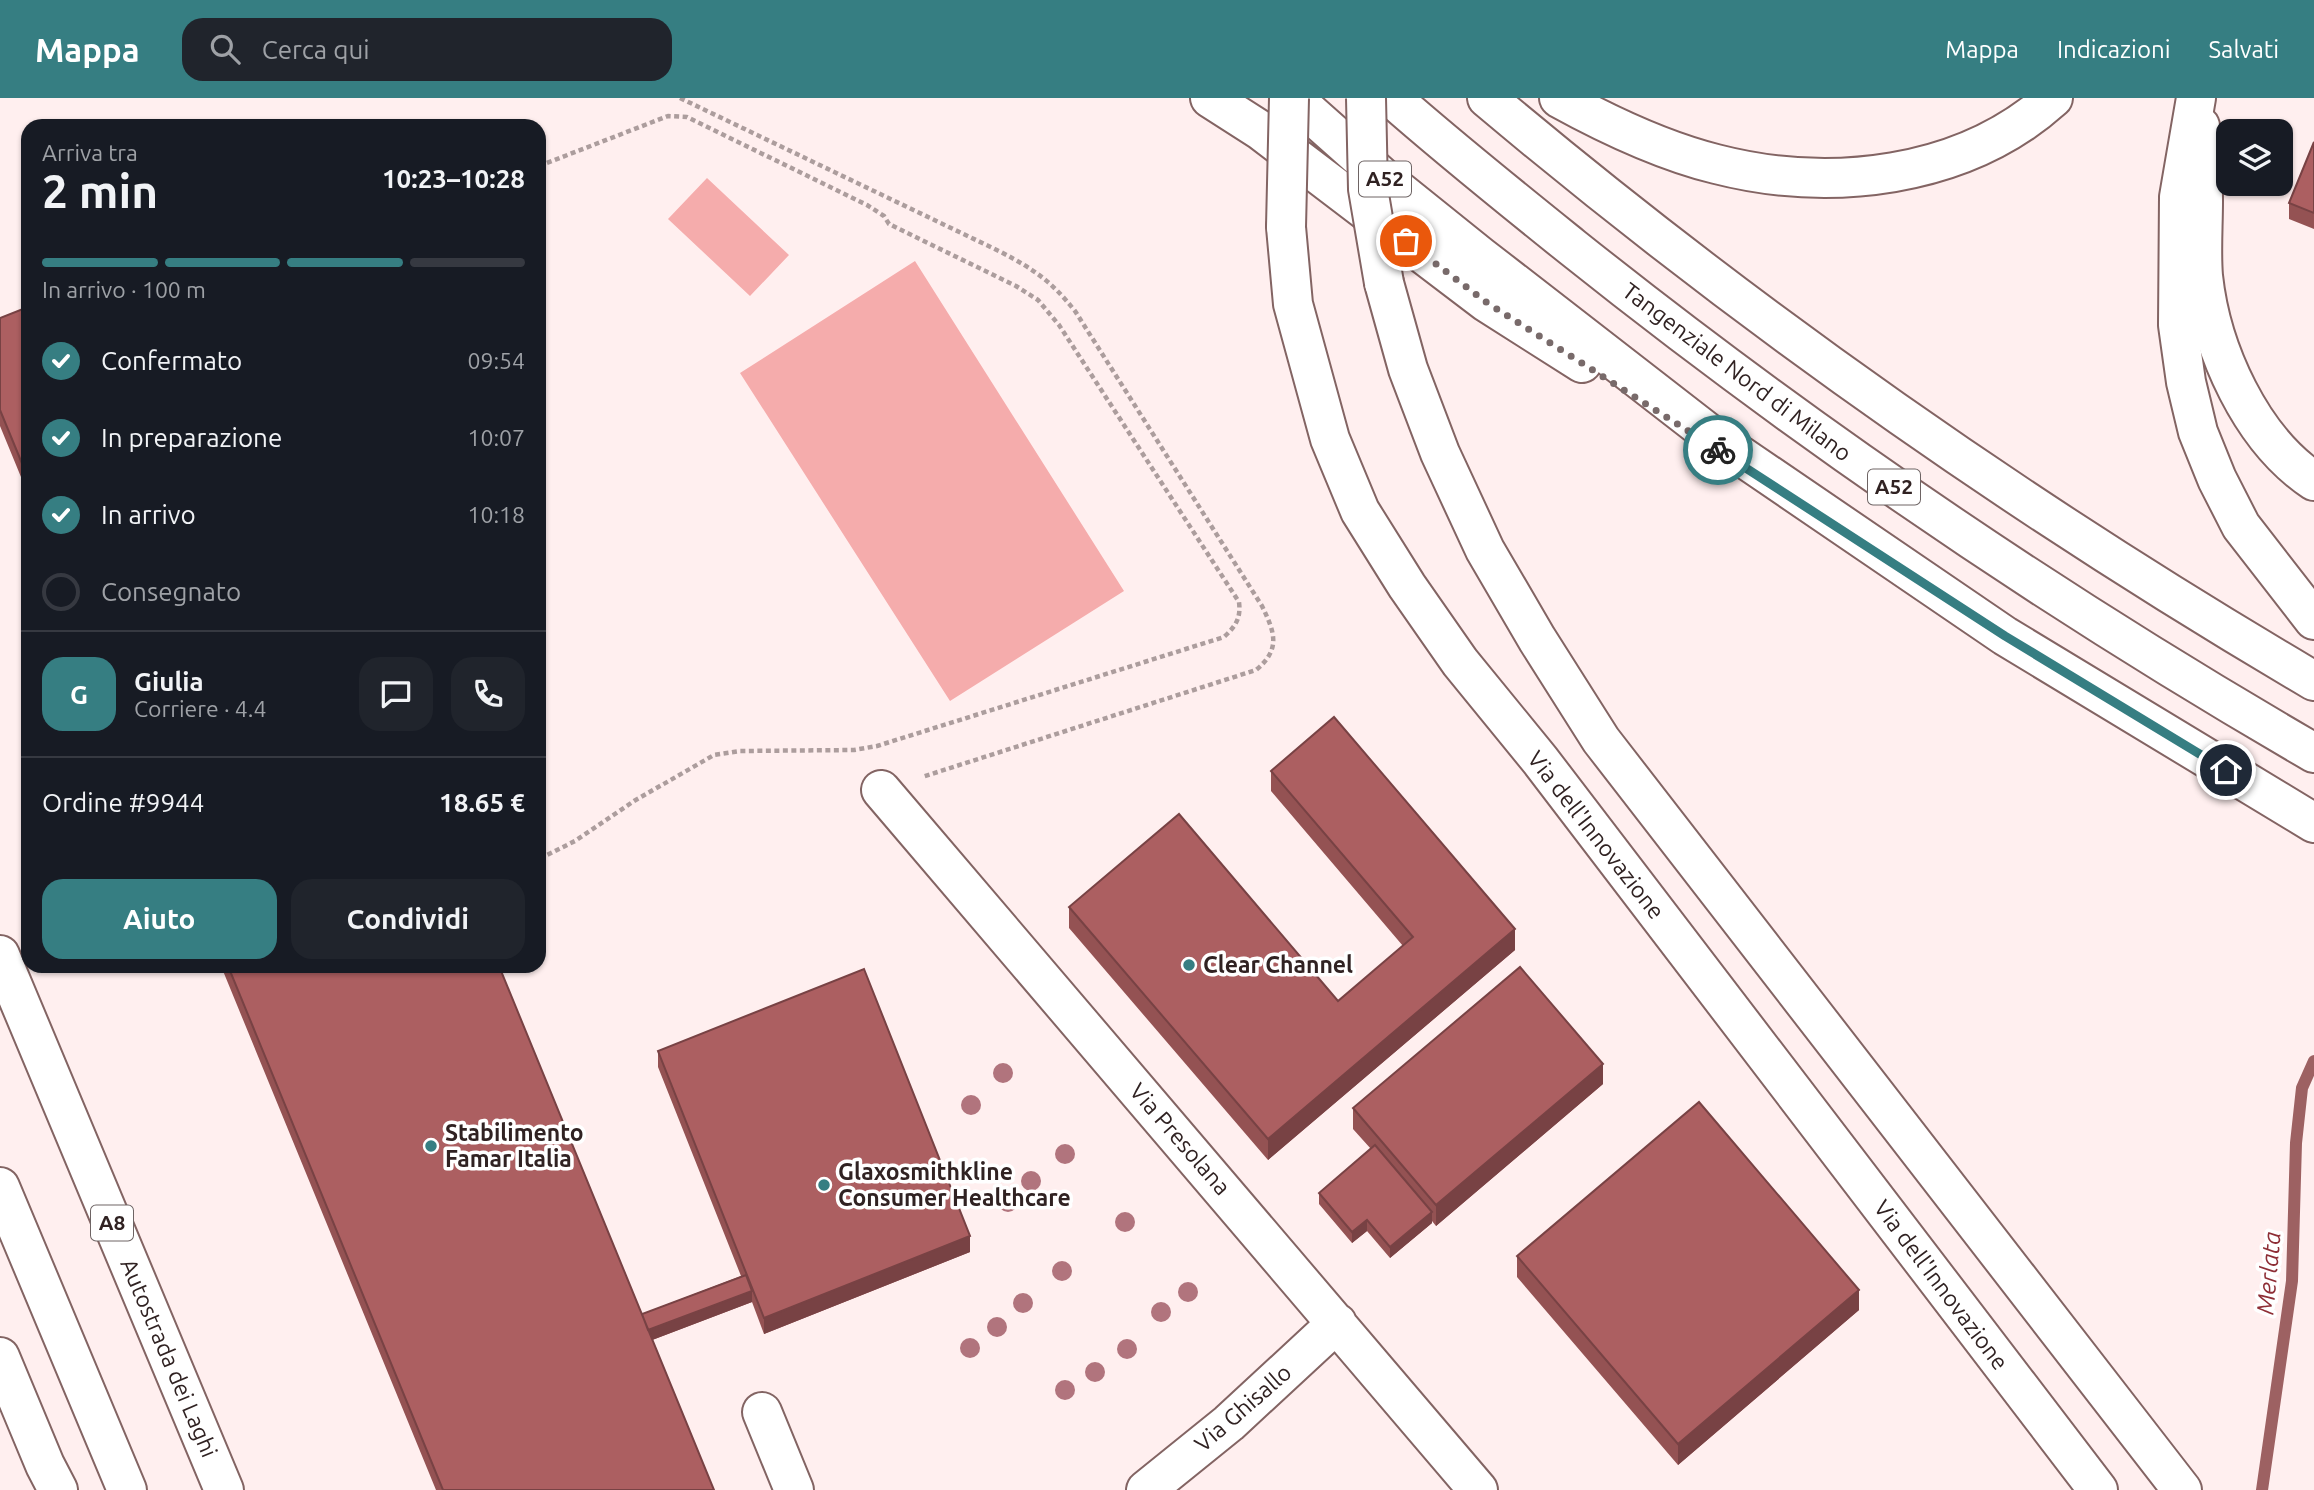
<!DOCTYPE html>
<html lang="it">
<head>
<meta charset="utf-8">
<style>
	body { margin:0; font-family:Ubuntu,sans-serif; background:#20242c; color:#f1f3f6; height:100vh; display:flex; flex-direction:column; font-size:26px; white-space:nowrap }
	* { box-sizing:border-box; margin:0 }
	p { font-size:23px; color:#9ea1a6 }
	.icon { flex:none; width:38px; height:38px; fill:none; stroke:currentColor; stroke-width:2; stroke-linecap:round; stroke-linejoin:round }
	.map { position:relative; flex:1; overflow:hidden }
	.details { position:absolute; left:21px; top:21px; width:525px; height:854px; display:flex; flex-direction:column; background:#171b24; border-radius:21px; box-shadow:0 2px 5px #0004 }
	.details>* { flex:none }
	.buttons { position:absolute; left:2216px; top:21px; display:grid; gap:14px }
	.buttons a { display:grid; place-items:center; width:77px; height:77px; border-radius:14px; background:#171b24; box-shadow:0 2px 5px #0004; font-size:35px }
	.pin { position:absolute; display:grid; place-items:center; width:60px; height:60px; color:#fff; margin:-30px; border:4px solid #fff; border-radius:50%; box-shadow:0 2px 7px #0007 }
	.courier { position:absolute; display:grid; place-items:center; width:70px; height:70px; margin:-35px; border:5px solid #367e82; border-radius:50%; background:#fff; color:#222; box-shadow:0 2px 9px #0007 }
	.headline em { font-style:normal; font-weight:600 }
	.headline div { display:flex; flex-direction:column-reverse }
	.headline { display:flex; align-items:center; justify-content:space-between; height:119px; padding:0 21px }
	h1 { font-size:46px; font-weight:600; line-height:52px }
	.bar { display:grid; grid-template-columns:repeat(4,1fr); gap:10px 7px; align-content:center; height:84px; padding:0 21px }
	.bar i { height:9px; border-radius:5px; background:#363941 }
	.bar .active { background:#367e82 }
	.bar p { grid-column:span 4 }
	.line { display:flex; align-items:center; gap:18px; padding:0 21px; border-top:2px solid #363941 }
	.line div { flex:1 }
	.round { display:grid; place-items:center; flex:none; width:74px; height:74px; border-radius:21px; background:#20242c }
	ol { padding:0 21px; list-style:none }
	li { display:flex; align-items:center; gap:21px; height:77px }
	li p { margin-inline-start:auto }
	li .icon { padding:7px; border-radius:50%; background:#367e82; color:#fff; stroke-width:4 }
	li:last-child { color:#9ea1a6 }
	li i { width:38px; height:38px; border:4px solid #363941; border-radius:50% }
	.action { display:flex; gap:14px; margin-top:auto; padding:14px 21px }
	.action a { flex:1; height:80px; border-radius:21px; background:#367e82; color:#fff; font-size:28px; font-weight:600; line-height:80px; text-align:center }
	.action a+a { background:#20242c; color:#f1f3f6 }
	header { display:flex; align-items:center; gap:42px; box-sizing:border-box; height:98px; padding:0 35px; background:#367e82; color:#fff }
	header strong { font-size:33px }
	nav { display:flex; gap:38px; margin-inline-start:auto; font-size:24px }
	.search { width:490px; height:63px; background:#20242c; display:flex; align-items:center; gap:18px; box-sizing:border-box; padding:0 24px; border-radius:21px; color:#9ea1a6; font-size:26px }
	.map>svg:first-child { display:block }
</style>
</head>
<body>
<header>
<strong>Mappa</strong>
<div class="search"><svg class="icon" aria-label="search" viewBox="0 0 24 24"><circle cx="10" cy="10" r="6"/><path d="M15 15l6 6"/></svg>Cerca qui</div>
<nav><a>Mappa</a><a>Indicazioni</a><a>Salvati</a></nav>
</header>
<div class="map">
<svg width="2314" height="1392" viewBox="0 0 2314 1392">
	<rect width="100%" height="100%" fill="#ffefef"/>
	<path fill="#f5acac" d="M707 80 789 157 750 198 668 121Z
		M915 163 1124 493 950 603 740 275Z"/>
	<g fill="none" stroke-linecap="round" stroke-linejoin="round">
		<path stroke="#9d6162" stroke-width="12" d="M2262 1392 2292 1183 2296 1045 2302 990 2314 963"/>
		<g stroke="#836463" stroke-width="42">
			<path id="street" d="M881 692 1478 1392
				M762 1314 794 1392
				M1146 1392 1229 1325 1337 1225"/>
		</g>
		<g stroke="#836463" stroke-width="42">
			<path id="secondary" d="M2200 28C2201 53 2203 78 2203 103 2203 128 2201 153 2203 178 2211 252 2251 341 2314 383"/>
		</g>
		<g stroke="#836463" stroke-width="42">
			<path id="primary" d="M1286 129 1293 206 1330 341 1360 413 1407 488 1460 564 1540 662 2098 1392
				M1384 185 1408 271 1440 355 1485 452 1537 541 1601 642 2182 1392"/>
		</g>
		<g stroke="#836463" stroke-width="42">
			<path id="highway" d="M1210 0 1260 32 1486 204 1582 265
				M1293 0 1383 80 1480 158 1716 341 2005 538 2314 725
				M1392 0C1451 52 1511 100 1572 149 1806 336 2055 505 2314 655
				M1487 0C1745 217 2023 412 2314 583
				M1559 0C1608 27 1660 52 1716 66 1829 95 1963 81 2053 0
				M2196 0 2179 99 2178 227 2186 284 2198 334 2217 381 2241 428 2314 522
				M0 857 224 1392
				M0 1089 127 1392
				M0 1259 45 1367 58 1392"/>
		</g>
		<path stroke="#ac9d9d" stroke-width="4.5" stroke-dasharray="5 3.5" stroke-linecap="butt" d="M680 0 1001 154C1035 172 1051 183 1075 213L1262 508C1275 535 1281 551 1256 572L922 679
			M539 68 668 18 687 19 867 107 884 118 889 126 1016 188 1038 202 1059 227 1239 504C1241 520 1236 528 1224 539L877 648 854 652 740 653 714 657 634 703 575 743 539 761"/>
		<use href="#street" stroke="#fff" stroke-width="38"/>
		<use href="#secondary" stroke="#fff" stroke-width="38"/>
		<use href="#primary" stroke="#fff" stroke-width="38"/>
		<use href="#highway" stroke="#fff" stroke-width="38"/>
		<g stroke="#836463" stroke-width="42" stroke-linecap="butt">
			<path id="primary-bridge" d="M1366 0 1368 91 1384 185
				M1286 129 1289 0"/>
		</g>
		<use href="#primary-bridge" stroke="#fff" stroke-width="38"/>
	</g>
	<g fill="#b1747d">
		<circle cx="1003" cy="975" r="10"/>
		<circle cx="971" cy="1007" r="10"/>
		<circle cx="1065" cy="1056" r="10"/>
		<circle cx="1031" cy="1083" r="10"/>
		<circle cx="1008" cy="1104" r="10"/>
		<circle cx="1125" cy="1124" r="10"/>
		<circle cx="1062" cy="1173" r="10"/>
		<circle cx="1188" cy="1194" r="10"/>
		<circle cx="1023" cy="1205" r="10"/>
		<circle cx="1161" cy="1214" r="10"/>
		<circle cx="997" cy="1229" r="10"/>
		<circle cx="970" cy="1250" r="10"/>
		<circle cx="1127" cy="1251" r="10"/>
		<circle cx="1095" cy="1274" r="10"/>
		<circle cx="1065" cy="1292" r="10"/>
	</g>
	<path fill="#945253" d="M2314 44V131L2289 121V105Z
		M28 209V396L0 328V220Z
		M1271 673 1515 852 1268 1062 1069 830V809L1338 903 1403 848 1271 693Z
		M221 868H499L642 1216 741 1178 658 969V953L970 1154 764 1236 752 1204 652 1242 714 1392H436Z
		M1603 986 1436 1128 1432 1123V1125L1390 1160 1367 1133 1352 1145 1319 1106V1095L1371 1051 1353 1031V1010Z
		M1517 1158 1859 1212 1678 1367 1517 1179Z"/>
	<path fill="#784244" d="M1515 831V852L1268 1062V1041Z
		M1603 966V986L1436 1128V1107Z
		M1432 1114V1125L1390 1160V1149Z
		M1367 1122V1133L1352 1145V1134Z
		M970 1138V1154L764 1236V1220Z
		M1859 1192V1212L1678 1367V1346Z
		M752 1193V1204L647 1244V1233Z"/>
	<path fill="#ac5f61" stroke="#784244" stroke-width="2" d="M2314 44V115L2289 105Z
		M28 209V380L0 312V220Z
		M1334 619 1515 831 1268 1041 1069 809 1179 716 1338 903 1413 839 1271 673Z
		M228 868H499L714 1392H443Z
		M1520 869 1603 966 1436 1107 1353 1010Z
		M864 871 970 1138 764 1220 658 953Z
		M1699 1004 1859 1192 1678 1346 1517 1158Z
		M1375 1047 1432 1114 1390 1149 1367 1122 1352 1134 1319 1095Z
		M746 1177 752 1193 648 1232 642 1216Z"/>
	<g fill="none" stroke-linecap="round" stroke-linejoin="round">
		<path stroke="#786a6a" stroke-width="7" stroke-dasharray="0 12.6" d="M1406 143 1486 204 1718 352"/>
		<path stroke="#367e82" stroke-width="9" d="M1718 352 2005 538 2226 672"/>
	</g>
	<g fill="#367e82" stroke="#fff" stroke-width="2.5">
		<circle cx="1189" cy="867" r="7"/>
		<circle cx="431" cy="1048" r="7"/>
		<circle cx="824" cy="1087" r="7"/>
	</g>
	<g text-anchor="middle" stroke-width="7" stroke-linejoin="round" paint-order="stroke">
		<g fill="#fff" stroke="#6e6464" stroke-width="2">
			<rect x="1359" y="63.5" width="52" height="35" rx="5"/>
			<rect x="1868" y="371.5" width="52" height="35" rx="5"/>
			<rect x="91" y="1107.5" width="42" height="35" rx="5"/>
		</g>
		<g font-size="21" font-weight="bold" fill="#302222">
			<text x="1385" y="88">A52</text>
			<text x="1894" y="396">A52</text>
			<text x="112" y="1132">A8</text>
		</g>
		<g font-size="23" fill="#302222" stroke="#fff">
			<text transform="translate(1737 274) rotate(37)" y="8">Tangenziale Nord di Milano</text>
			<text transform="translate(1596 737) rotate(52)" y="8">Via dell'Innovazione</text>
			<text transform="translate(1180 1041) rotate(49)" y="8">Via Presolana</text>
			<text transform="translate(1941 1187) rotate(53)" y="8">Via dell'Innovazione</text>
			<text transform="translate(169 1260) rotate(67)" y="8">Autostrada dei Laghi</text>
			<text transform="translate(1243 1310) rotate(-41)" y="8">Via Ghisallo</text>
		</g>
		<g font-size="23" font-weight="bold" fill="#302222" stroke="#fff" text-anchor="start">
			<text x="1203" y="875">Clear Channel</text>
			<text x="445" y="1043">Stabilimento<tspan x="445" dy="26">Famar Italia</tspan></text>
			<text x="838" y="1082">Glaxosmithkline<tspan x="838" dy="26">Consumer Healthcare</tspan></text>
		</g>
		<g font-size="24" font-style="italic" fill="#8e2e36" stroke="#fff">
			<text transform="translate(2269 1175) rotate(-85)" y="8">Merlata</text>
		</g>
	</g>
</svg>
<div class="buttons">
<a><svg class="icon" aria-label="layers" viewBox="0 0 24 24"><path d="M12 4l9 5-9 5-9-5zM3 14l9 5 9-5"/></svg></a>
</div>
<div class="pin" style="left:1406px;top:143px;background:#ea580c"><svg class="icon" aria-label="bag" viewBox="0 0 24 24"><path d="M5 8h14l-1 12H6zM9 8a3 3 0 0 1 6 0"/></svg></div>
<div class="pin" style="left:2226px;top:672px;background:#1f2937"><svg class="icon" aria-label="home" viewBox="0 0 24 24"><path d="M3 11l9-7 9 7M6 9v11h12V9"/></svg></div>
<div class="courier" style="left:1718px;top:352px"><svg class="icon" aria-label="bike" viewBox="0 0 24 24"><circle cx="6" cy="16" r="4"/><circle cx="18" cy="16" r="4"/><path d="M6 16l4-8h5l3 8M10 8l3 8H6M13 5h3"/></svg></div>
<section class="details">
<div class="headline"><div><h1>2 min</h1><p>Arriva tra</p></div><em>10:23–10:28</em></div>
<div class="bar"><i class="active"></i><i class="active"></i><i class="active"></i><i></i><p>In arrivo · 100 m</p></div>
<ol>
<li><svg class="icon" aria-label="check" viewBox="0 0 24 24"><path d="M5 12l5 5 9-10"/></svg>Confermato<p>09:54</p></li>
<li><svg class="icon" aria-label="check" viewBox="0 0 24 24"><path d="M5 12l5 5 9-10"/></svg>In preparazione<p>10:07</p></li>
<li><svg class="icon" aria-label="check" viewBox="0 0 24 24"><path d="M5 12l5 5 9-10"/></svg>In arrivo<p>10:18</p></li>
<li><i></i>Consegnato</li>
</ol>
<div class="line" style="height:126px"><b class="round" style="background:#367e82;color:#fff">G</b><div><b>Giulia</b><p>Corriere · 4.4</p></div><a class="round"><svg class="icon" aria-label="chat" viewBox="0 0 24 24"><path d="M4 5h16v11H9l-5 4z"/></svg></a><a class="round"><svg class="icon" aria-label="phone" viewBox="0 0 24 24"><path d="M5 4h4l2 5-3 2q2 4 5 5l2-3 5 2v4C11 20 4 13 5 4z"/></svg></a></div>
<div class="line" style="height:91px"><div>Ordine #9944</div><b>18.65 €</b></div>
<div class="action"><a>Aiuto</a><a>Condividi</a></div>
</section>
</div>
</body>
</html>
